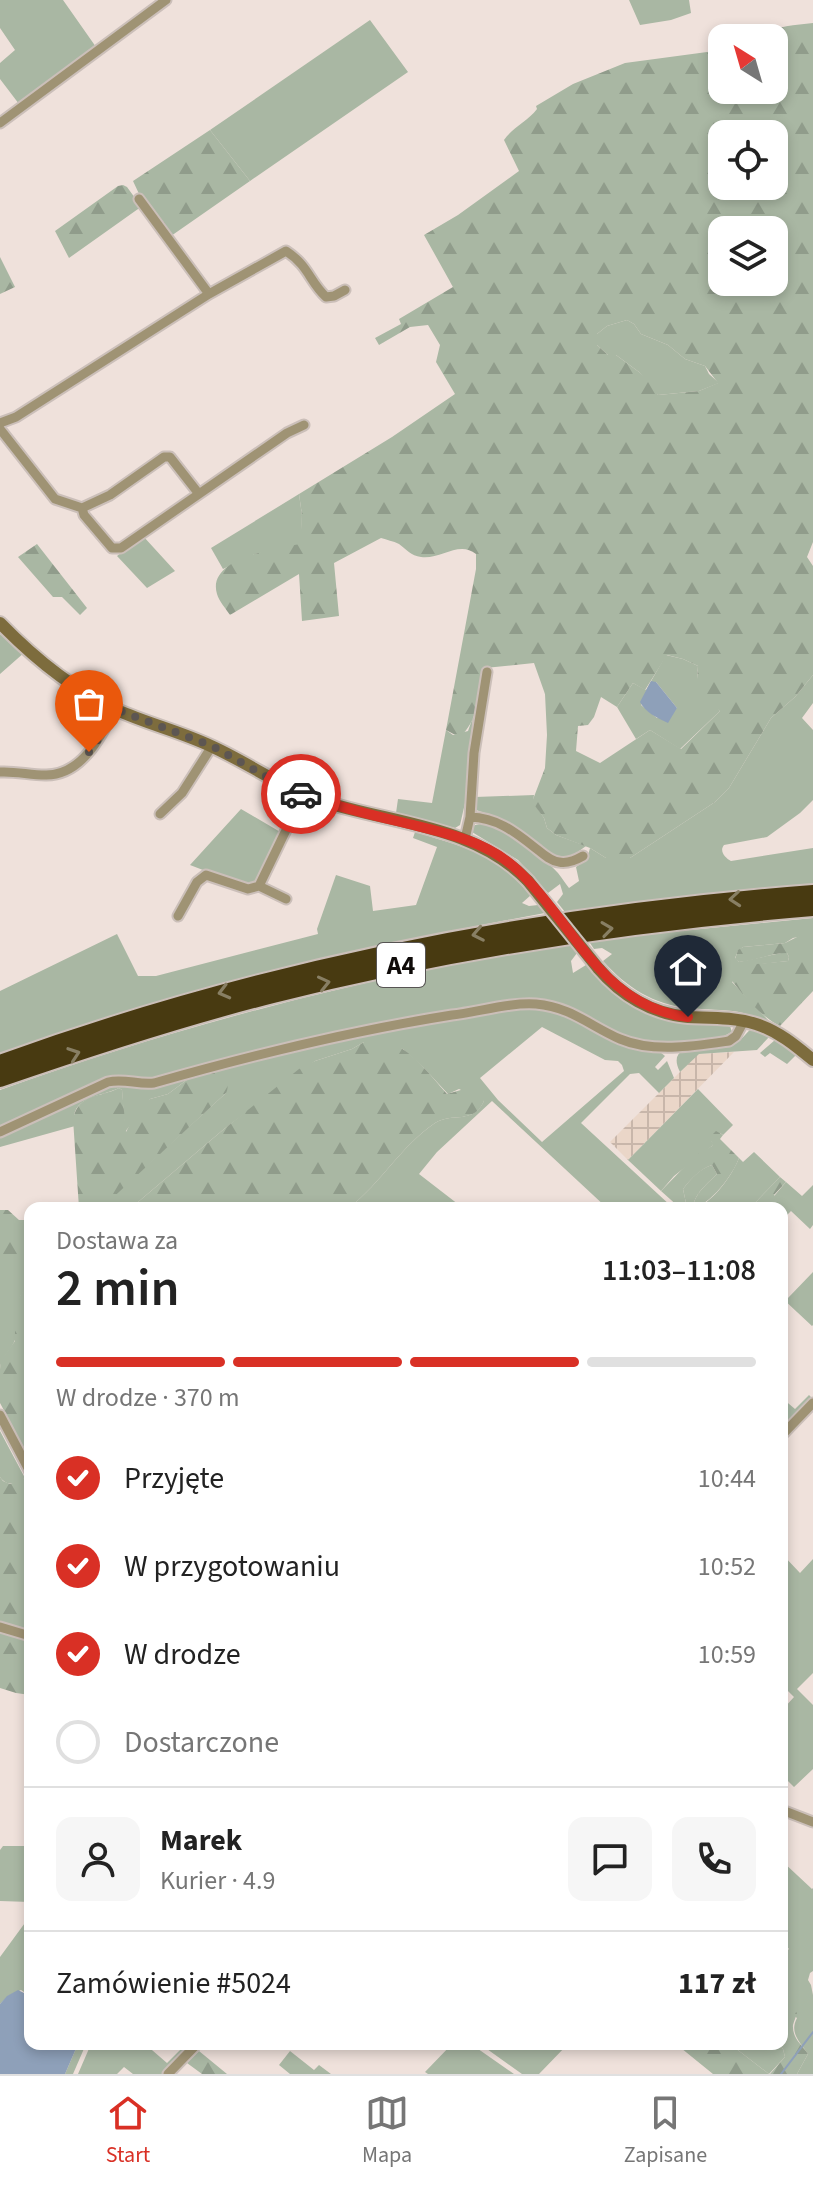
<!DOCTYPE html>
<html lang="pl">
<head>
<meta charset="utf-8">
<style>
	body { margin:0; font-family:"Source Sans 3",sans-serif; background:#f6f6f6; color:#222; height:100vh; display:flex; flex-direction:column; font-size:30px; white-space:nowrap }
	* { box-sizing:border-box; margin:0 }
	p { font-size:26px; color:#767676 }
	.icon { flex:none; width:44px; height:44px; fill:none; stroke:currentColor; stroke-width:2; stroke-linecap:round; stroke-linejoin:round }
	.map { position:relative; flex:1; overflow:hidden }
	.details { position:absolute; left:24px; top:1202px; width:764px; height:848px; display:flex; flex-direction:column; background:#fff; border-radius:16px; box-shadow:0 4px 12px #0003 }
	.details>* { flex:none }
	.needle { width:52px; rotate:323deg }
	.fabs { position:absolute; left:708px; top:24px; display:grid; gap:16px }
	.fabs a { display:grid; place-items:center; width:80px; height:80px; border-radius:16px; background:#fff; box-shadow:0 4px 12px #0003; font-size:40px }
	.pin { position:absolute; display:grid; place-items:center; width:68px; height:68px; color:#fff; margin:-82px -34px; border-radius:50% 50% 50% 0; rotate:-45deg; box-shadow:0 0 8px #0007 }
	.pin .icon { rotate:45deg }
	.courier { position:absolute; display:grid; place-items:center; width:80px; height:80px; margin:-40px; border:6px solid #d93025; border-radius:50%; background:#fff; color:#222; box-shadow:0 2px 10px #0007 }
	.summary em { font-style:normal; font-weight:600 }
	.summary div { display:flex; flex-direction:column-reverse }
	.summary { display:flex; align-items:center; justify-content:space-between; height:136px; padding:0 32px }
	h1 { font-size:52px; font-weight:600; line-height:60px }
	.bar { display:grid; grid-template-columns:repeat(4,1fr); gap:12px 8px; align-content:center; height:96px; padding:0 32px }
	.bar i { height:10px; border-radius:6px; background:#e0e0e0 }
	.bar .active { background:#d93025 }
	.bar p { grid-column:span 4 }
	.line { display:flex; align-items:center; gap:20px; padding:0 32px; border-top:2px solid #e0e0e0 }
	.line div { flex:1 }
	.round { display:grid; place-items:center; flex:none; width:84px; height:84px; border-radius:16px; background:#f6f6f6 }
	ol { padding:0 32px; list-style:none }
	li { display:flex; align-items:center; gap:24px; height:88px }
	li p { margin-inline-start:auto }
	li .icon { padding:8px; border-radius:50%; background:#d93025; color:#fff; stroke-width:4 }
	li:last-child { color:#767676 }
	li i { width:44px; height:44px; border:4px solid #e0e0e0; border-radius:50% }
	.tabs { display:flex; justify-content:space-around; align-items:center; height:112px; border-top:2px solid #e0e0e0; background:#fff; font-size:22px; color:#767676 }
	.tabs a { display:grid; justify-items:center; gap:4px }
	.tabs .active { color:#d93025 }
	.map>svg:first-child { display:block }
</style>
</head>
<body>
<div class="map">
<svg width="813" height="2074" viewBox="0 0 813 2074">
	<defs>
		<pattern id="industrial-grid" width="8" height="8" patternUnits="userSpaceOnUse" patternTransform="scale(2)"><rect width="8" height="8" fill="#ead6c8"/><path d="M0 4h8M4 0v8" fill="none" stroke="#c8b6aa"/></pattern>
		<pattern id="forest-firs" width="22" height="20" patternUnits="userSpaceOnUse" patternTransform="scale(2)"><rect width="22" height="20" fill="#a9b7a3"/><path d="M5 1l3.5 6h-7zM16 11l3.5 6h-7z" fill="#909c8b"/></pattern>
	</defs>
	<rect width="100%" height="100%" fill="#efe1db"/>
	<path fill="url(#industrial-grid)" d="M734 1052 628 1160 610 1142 698 1054Z"/>
	<path fill="#a9b7a3" fill-rule="evenodd" d="M0 0H63L96 47 19 104 0 79V63L15 50 0 28Z
		M629 0H689L691 13 671 20 640 25Z
		M370 20 408 72 250 181 210 130Z
		M627 320 634 324 641 334 668 345 685 359 705 366 709 374 719 383 699 391 658 395 639 372 616 355H608L597 345V334L607 326Z
		M299 494 302 515 301 545 255 554 223 569 211 548Z
		M143 536 175 571 147 588 117 556Z
		M3 633 25 652 0 674V635Z
		M666 655 683 659 698 666 697 679 720 711 680 749 650 730 636 739 617 707 633 683 646 690ZM656 682 677 708 657 718 641 705Z
		M813 675V703L802 718 813 730V800L800 813 767 837 724 845C719 851 725 858 731 861L813 848V884C730 890 647 900 565 912L557 902 563 894 560 884 548 893 518 860 472 832 473 826C499 815 541 855 558 873 562 878 565 883 569 888L579 881 576 867 587 859 590 848 606 858H630L715 802 729 788 771 718 795 697Z
		M473 717 465 803 460 825 455 828 396 813 398 799 432 803 446 730 453 735 468 731Z
		M534 795 533 802 544 818 547 828 556 835 586 846 568 859 561 860 552 856 518 828 500 818 476 810 475 797Z
		M241 809 282 833 259 881 247 887 190 865Z
		M415 832C468 848 493 853 531 895L522 903 529 906 538 905 545 913C360 947 177 989 0 1054V991L117 934 138 976H156L318 934 317 929 336 875 370 886 373 911 416 905 437 847 413 838Z
		M813 918V934L793 938 785 943 743 947 738 951 735 958 739 962 781 953H787L789 957 788 961 754 965 732 982 769 1021C760 1018 749 1014 739 1012 723 1009 706 1010 689 1008 654 1005 626 987 603 961L612 954 602 948 594 949 588 940Z
		M570 944 577 953 571 961 573 973 586 965C633 1021 660 1021 730 1026L732 1032 718 1039 640 1043 536 1002 234 1056 156 1080H141L123 1077 0 1130V1090C141 1039 286 999 433 968 478 958 525 952 570 944Z
		M535 1007 553 1010 660 1052 665 1056 655 1067 658 1070 667 1061 674 1078 659 1093 639 1073 630 1074 581 1123 671 1206 669 1208H607L492 1101 437 1152 419 1174 463 1208H349C381 1183 401 1146 435 1123 452 1112 473 1125 484 1101L459 1089 448 1094 424 1068 403 1049 364 1042 352 1049 315 1061 224 1129 131 1208H100L226 1093 215 1070 319 1043 516 1008ZM542 1027 605 1060 618 1061 622 1065 624 1071 542 1142 498 1100 480 1078Z
		M751 1029 769 1037 757 1050 699 1054 680 1072C663 1039 715 1048 730 1045 740 1043 744 1035 751 1029Z
		M775 1040 796 1055 787 1064 770 1053 765 1057 760 1053Z
		M192 1076 168 1094 150 1099 125 1132 122 1090 119 1088C100 1097 68 1097 75 1126L0 1147V1136L110 1085Z
		M698 1089 733 1125 723 1135 720 1133 711 1141 714 1143 712 1146 674 1176 661 1191 628 1160Z
		M754 1152 780 1177 750 1208H697C714 1200 732 1176 739 1158L743 1162Z
		M712 1165 717 1174C707 1184 694 1194 693 1208H687L683 1189C691 1179 699 1169 712 1165Z
		M786 1182 802 1196 813 1185V1225L810 1229 791 1211 782 1220V1208H764Z
		M27 1256H30V1285C7 1306 22 1315 15 1340 11 1351 1 1356 0 1369V1263L11 1262Z
		M813 1272V1325L812 1326 782 1298V1293L788 1298Z
		M809 1395 812 1398 782 1429V1398L795 1409Z
		M0 1431 25 1478C16 1484 7 1487 0 1477Z
		M783 1555 800 1573 813 1559V1673L797 1689 813 1705V1769L794 1787 782 1775V1708H784L794 1697 782 1685Z
		M3 1846H30V1902L0 1901V1850Z
		M782 1861 812 1889 813 1888V1971L810 1973 808 1980 811 1985 813 1995V2074H797L808 2054C800 2042 789 2033 797 2018L782 2006V1955L789 1949 782 1941Z
		M30 1916V1949L27 1955 30 1966V1996L21 1990 8 1996 0 2004V1957Z
		M78 2044H86L73 2074H65Z
		M91 2044H145L167 2063 182 2048 184 2052 164 2074H133L124 2067 117 2074H78Z
		M452 2044H471L514 2074H428L425 2072Z
		M480 2044H568L539 2074H522Z
		M730 2044H779L783 2049 785 2057 769 2074Z
		M290 2051 314 2070 319 2065 331 2074H290L279 2065Z"/>
	<path fill="url(#forest-firs)" fill-rule="evenodd" d="M813 23V542L807 557 813 566V675L795 697 771 718 729 788 715 802 630 858 622 862 606 858 590 848 556 835 547 828 544 818 532 802 545 768 547 735 545 694 534 663 485 668C480 689 478 724 459 737L446 730 476 569V554C459 540 440 560 421 557 411 556 406 549 399 544 393 541 387 540 381 538L334 563 339 616 302 621 299 574 230 615C226 609 219 601 217 594 206 558 278 548 300 544L302 515 299 494 392 437 455 394 436 362 440 345 428 325 410 327 379 345 375 338 401 324 399 319 453 287 424 235 458 215 519 171 504 140C513 127 528 121 537 109L536 106 573 84 625 63 722 50V90H774V38H759C774 26 794 25 813 23ZM722 134H774V186H722ZM722 230H774V282H722ZM627 320 634 324 641 334 668 345 685 359 705 366 718 383 699 391 658 395 654 387 639 372 616 355H608L597 345V334L607 326ZM667 655 683 659 698 666 697 679 693 685 720 711 681 749 650 730 600 763 576 751 578 726 588 725 594 717 601 697 617 707 633 683 645 690Z
		M210 130 250 181 171 236 140 196 133 181Z
		M123 185 127 187 143 209H138L69 258 55 231 118 186Z
		M0 257 15 287 0 294Z
		M37 544 87 608 80 615 62 597H53L18 557Z
		M803 934H813V991L780 1026C761 1017 739 991 727 974V970L737 966 788 961 789 957 787 953C771 953 755 961 739 962L735 959 738 950 743 947 785 943Z
		M381 1038C409 1047 428 1072 447 1094L471 1087 481 1092 484 1101C474 1125 452 1112 435 1123 401 1146 381 1183 349 1208H131L224 1129 299 1069 315 1061 352 1049 364 1042Z
		M215 1070C223 1076 231 1083 226 1093L106 1204 100 1208H79L73 1119C79 1093 99 1098 119 1088L122 1090 126 1132 139 1106 150 1099 168 1094 192 1076Z
		M716 1131 723 1135 720 1139 739 1158C733 1175 710 1205 693 1208 694 1194 707 1184 717 1174L712 1165C700 1169 691 1179 683 1189L687 1208H680L661 1191 695 1156 712 1146 713 1143 708 1139Z
		M780 1177 786 1182 774 1195 776 1198 764 1208H750Z
		M0 1210H8L19 1220H30V1256L11 1263H0Z
		M30 1285V1459L0 1403V1369L1 1360 15 1341V1304L23 1291Z
		M0 1477 3 1481 10 1484 25 1478 30 1487 27 1500 30 1519V1634L0 1626Z
		M0 1629 30 1637V1695L16 1693 0 1688Z
		M782 2006 785 2009H793L797 2013C796 2017 794 2021 793 2025 792 2038 802 2045 808 2054L797 2074H770L785 2057 783 2049 779 2044H782Z
		M676 2044H730L769 2074H713Z
		M199 2051 227 2074H202L187 2063Z"/>
	<path fill="#8ea0b9" d="M651 681 656 682 677 708 668 723C657 718 645 712 640 702Z
		M18 1990 30 1996V2044H78L65 2074H0V2004L7 1996Z"/>
	<g fill="none" stroke-linecap="round" stroke-linejoin="round">
		<path stroke="#8ea0b9" stroke-width="2" d="M781 2074 813 2032"/>
		<g stroke="#cbbfb9" stroke-width="13">
			<path id="street" d="M0 123 166 0
				M139 199 209 294
				M0 423 16 417 209 294 286 251C309 266 309 281 326 297L334 296 345 290
				M0 429 55 499 82 508 110 495 164 457H170L199 494
				M82 508 84 515 112 548H121L287 433 304 425
				M0 772C15 771 30 775 45 775 81 776 101 737 115 709
				M160 814 182 793 212 746
				M470 817 474 753 487 672
				M465 839 470 817C499 818 516 833 538 850 544 855 551 861 559 862 568 864 576 860 583 856
				M259 886 286 899
				M178 916 197 882 206 875 248 889 259 886 303 795
				M0 1132 108 1082C124 1078 138 1085 154 1083 252 1055 351 1031 452 1015 478 1012 511 1002 536 1004 571 1007 590 1026 620 1039 653 1053 695 1046 729 1041L736 1036 744 1021
				M0 1415 30 1472
				M782 1435 813 1403
				M0 1627 30 1636
				M782 1810 813 1822
				M168 2074 197 2044"/>
		</g>
		<g stroke="#cbbfb9" stroke-width="16">
			<path id="secondary" d="M0 623C33 657 73 690 117 710 148 724 182 732 213 747 250 764 282 788 322 801 392 824 475 825 528 881
				M598 968C621 995 652 1014 688 1017 711 1018 733 1017 756 1024 778 1031 795 1045 813 1060"/>
		</g>
		<g stroke="#cbbfb9" stroke-width="20">
			<path id="highway" d="M0 1063C262 968 536 914 813 893
				M0 1079C90 1048 181 1018 273 995 451 950 631 923 813 908"/>
		</g>
		<use href="#street" stroke="#9f9374" stroke-width="9"/>
		<use href="#secondary" stroke="#7d6c3d" stroke-width="12"/>
		<use href="#highway" stroke="#483a11" stroke-width="16"/>
		<g stroke="#cbbfb9" stroke-width="16" stroke-linecap="butt">
			<path id="secondary-bridge" d="M528 881 598 968"/>
		</g>
		<use href="#secondary-bridge" stroke="#7d6c3d" stroke-width="12"/>
	</g>
	<defs><path id="oneway-chevron" d="M-2-3.5L2.5 0L-2 3.5" fill="none" stroke-width="1.6" stroke-linecap="round" stroke-linejoin="round" transform="scale(2)"/></defs>
	<g stroke="#887f64">
		<use href="#oneway-chevron" transform="translate(735 899) rotate(175)"/>
		<use href="#oneway-chevron" transform="translate(607 929) rotate(-8)"/>
		<use href="#oneway-chevron" transform="translate(478 934) rotate(169)"/>
		<use href="#oneway-chevron" transform="translate(324 983) rotate(-13)"/>
		<use href="#oneway-chevron" transform="translate(224 992) rotate(165)"/>
		<use href="#oneway-chevron" transform="translate(74 1054) rotate(-19)"/>
	</g>
	<g fill="none" stroke-linecap="round" stroke-linejoin="round">
		<path stroke="#5d5652" stroke-width="8" stroke-dasharray="0 14.4" d="M89 752 102 734 115 709 212 746 271 779 301 794"/>
		<path stroke="#d93025" stroke-width="10" d="M301 794C334 806 367 814 401 822 440 832 482 839 513 866 573 919 599 1007 688 1017"/>
	</g>
	<g text-anchor="middle" stroke-width="7" stroke-linejoin="round" paint-order="stroke">
		<rect fill="#fff" stroke="#575453" stroke-width="2" x="377" y="943" width="48" height="44" rx="6"/>
		<g font-size="26" font-weight="bold" fill="#0f0b09">
			<text x="401" y="974">A4</text>
		</g>
	</g>
</svg>
<div class="fabs">
<a><svg class="needle" viewBox="-14 -14 28 28"><path d="M0-13l5 13h-10z" fill="#e53935"/><path d="M0 13l5-13h-10z" fill="#767676"/></svg></a>
<a><svg class="icon" aria-label="locate" viewBox="0 0 24 24"><circle cx="12" cy="12" r="6"/><path d="M12 2v4M12 18v4M2 12h4M18 12h4"/></svg></a>
<a><svg class="icon" aria-label="layers" viewBox="0 0 24 24"><path d="M12 4l9 5-9 5-9-5zM3 14l9 5 9-5"/></svg></a>
</div>
<div class="pin" style="left:89px;top:752px;background:#ea580c"><svg class="icon" aria-label="bag" viewBox="0 0 24 24"><path d="M5 8h14l-1 12H6zM9 8a3 3 0 0 1 6 0"/></svg></div>
<div class="pin" style="left:688px;top:1017px;background:#1f2937"><svg class="icon" aria-label="home" viewBox="0 0 24 24"><path d="M3 11l9-7 9 7M6 9v11h12V9"/></svg></div>
<div class="courier" style="left:301px;top:794px"><svg class="icon" aria-label="car" viewBox="0 0 24 24"><path d="M5 17H2v-5l4-1 3-4h7l3 4 3 1v5h-3M9 17h6M6 11h13"/><circle cx="7" cy="17" r="2"/><circle cx="17" cy="17" r="2"/></svg></div>
<section class="details">
<div class="summary"><div><h1>2 min</h1><p>Dostawa za</p></div><em>11:03–11:08</em></div>
<div class="bar"><i class="active"></i><i class="active"></i><i class="active"></i><i></i><p>W drodze · 370 m</p></div>
<ol>
<li><svg class="icon" aria-label="check" viewBox="0 0 24 24"><path d="M5 12l5 5 9-10"/></svg>Przyjęte<p>10:44</p></li>
<li><svg class="icon" aria-label="check" viewBox="0 0 24 24"><path d="M5 12l5 5 9-10"/></svg>W przygotowaniu<p>10:52</p></li>
<li><svg class="icon" aria-label="check" viewBox="0 0 24 24"><path d="M5 12l5 5 9-10"/></svg>W drodze<p>10:59</p></li>
<li><i></i>Dostarczone</li>
</ol>
<div class="line" style="height:144px"><a class="round"><svg class="icon" aria-label="person" viewBox="0 0 24 24"><circle cx="12" cy="8" r="4"/><path d="M4 21q1-7 8-7t8 7"/></svg></a><div><b>Marek</b><p>Kurier · 4.9</p></div><a class="round"><svg class="icon" aria-label="chat" viewBox="0 0 24 24"><path d="M4 5h16v11H9l-5 4z"/></svg></a><a class="round"><svg class="icon" aria-label="phone" viewBox="0 0 24 24"><path d="M5 4h4l2 5-3 2q2 4 5 5l2-3 5 2v4C11 20 4 13 5 4z"/></svg></a></div>
<div class="line" style="height:104px"><div>Zamówienie #5024</div><b>117 zł</b></div>
</section>
</div>
<nav class="tabs">
<a class="active"><svg class="icon" aria-label="home" viewBox="0 0 24 24"><path d="M3 11l9-7 9 7M6 9v11h12V9"/></svg>Start</a>
<a><svg class="icon" aria-label="map" viewBox="0 0 24 24"><path d="M3 6l6-2 6 2 6-2v14l-6 2-6-2-6 2zM9 4v14M15 6v14"/></svg>Mapa</a>
<a><svg class="icon" aria-label="saved" viewBox="0 0 24 24"><path d="M7 4h10v16l-5-4-5 4z"/></svg>Zapisane</a>
</nav>
</body>
</html>
